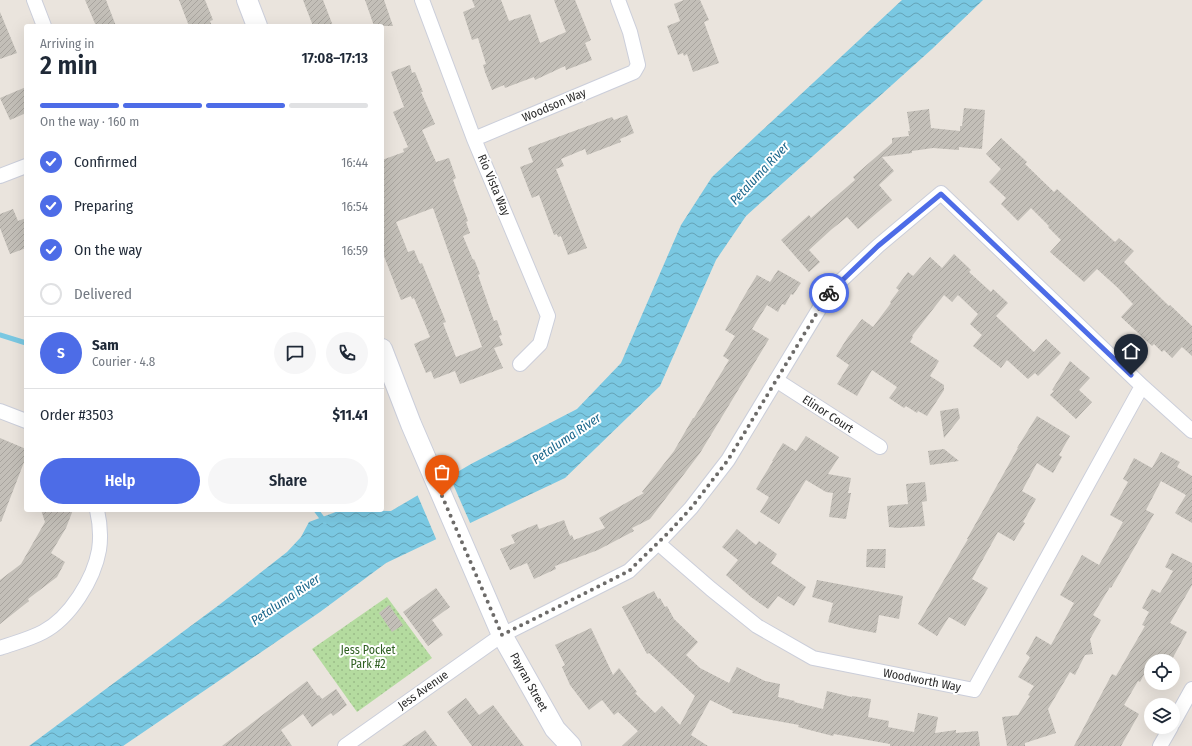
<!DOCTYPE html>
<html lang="en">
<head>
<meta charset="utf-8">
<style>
	body { margin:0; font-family:"Fira Sans Condensed",sans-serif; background:#f6f6f7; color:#1f2937; height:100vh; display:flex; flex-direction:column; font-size:15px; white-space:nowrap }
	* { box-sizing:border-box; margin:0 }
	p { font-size:13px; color:#747a83 }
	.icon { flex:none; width:22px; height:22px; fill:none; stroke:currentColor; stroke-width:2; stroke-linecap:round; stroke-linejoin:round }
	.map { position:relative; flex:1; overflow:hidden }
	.side { position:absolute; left:24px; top:24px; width:360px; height:488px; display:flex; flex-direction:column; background:#fff; border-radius:4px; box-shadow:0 4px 16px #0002 }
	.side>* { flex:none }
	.buttons { position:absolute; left:1144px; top:654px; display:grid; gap:8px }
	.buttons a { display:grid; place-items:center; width:36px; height:36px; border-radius:50%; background:#fff; box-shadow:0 4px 16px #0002; font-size:20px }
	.pin { position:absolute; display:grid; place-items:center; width:34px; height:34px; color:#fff; margin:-41px -17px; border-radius:50% 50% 50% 0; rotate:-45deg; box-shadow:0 0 4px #0007 }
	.pin .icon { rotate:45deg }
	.courier { position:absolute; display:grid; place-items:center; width:40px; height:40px; margin:-20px; border:3px solid #4d6ce7; border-radius:50%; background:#fff; color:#222; box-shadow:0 1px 5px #0007 }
	.summary em { font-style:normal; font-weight:600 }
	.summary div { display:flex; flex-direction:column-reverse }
	.summary { display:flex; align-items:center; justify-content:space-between; height:68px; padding:0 16px }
	h1 { font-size:26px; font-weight:600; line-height:30px }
	.bar { display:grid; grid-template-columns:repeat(4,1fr); gap:6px 4px; align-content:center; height:48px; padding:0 16px }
	.bar i { height:5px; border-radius:3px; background:#e0e1e3 }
	.bar .active { background:#4d6ce7 }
	.bar p { grid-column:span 4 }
	.line { display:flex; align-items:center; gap:10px; padding:0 16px; border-top:1px solid #e0e1e3 }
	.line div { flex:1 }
	.round { display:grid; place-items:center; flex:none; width:42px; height:42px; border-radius:21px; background:#f6f6f7 }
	ol { padding:0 16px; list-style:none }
	li { display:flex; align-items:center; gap:12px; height:44px }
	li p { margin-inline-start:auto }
	li .icon { padding:4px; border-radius:50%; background:#4d6ce7; color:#fff; stroke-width:4 }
	li:last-child { color:#747a83 }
	li i { width:22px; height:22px; border:2px solid #e0e1e3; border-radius:50% }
	.button { display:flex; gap:8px; margin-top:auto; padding:8px 16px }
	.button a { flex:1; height:46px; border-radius:24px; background:#4d6ce7; color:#fff; font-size:16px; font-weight:600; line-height:46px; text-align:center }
	.button a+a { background:#f6f6f7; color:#1f2937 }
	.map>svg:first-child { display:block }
</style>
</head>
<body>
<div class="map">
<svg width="1192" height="746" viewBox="0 0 1192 746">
	<defs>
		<pattern id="park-dots" width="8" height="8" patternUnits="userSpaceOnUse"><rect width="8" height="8" fill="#b4db9f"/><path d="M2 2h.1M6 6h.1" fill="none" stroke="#9bbc89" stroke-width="1.8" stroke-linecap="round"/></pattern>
		<pattern id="water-waves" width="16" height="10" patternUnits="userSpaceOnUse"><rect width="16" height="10" fill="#7ac8e2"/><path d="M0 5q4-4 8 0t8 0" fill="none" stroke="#64a3b7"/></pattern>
		<pattern id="building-hatch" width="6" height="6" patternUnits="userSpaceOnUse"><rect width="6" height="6" fill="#c3bfb8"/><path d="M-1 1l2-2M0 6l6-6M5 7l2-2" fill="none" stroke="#a8a49e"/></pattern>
	</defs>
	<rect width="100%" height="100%" fill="#eae4dd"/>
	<path fill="url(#park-dots)" d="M387 597 432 658 357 712 312 649Z"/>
	<path fill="url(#water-waves)" d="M902 0H983L932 49 746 216 716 260 660 386 565 478 386 563 320 612 123 746H29L219 605 287 552 301 537 309 522 341 510 391 511 471 464 577 409 621 363 681 225 712 177Z"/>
	<path fill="#eae4dd" d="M449 475 471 525 437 541 417 494Z"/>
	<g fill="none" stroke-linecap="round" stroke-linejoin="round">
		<path stroke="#7ac8e2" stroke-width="5" d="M0 335 26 343
			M316 510 325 522"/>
	</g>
	<path fill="url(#building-hatch)" fill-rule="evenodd" d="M85 0H106L116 26H96Z
		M179 0H205L213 20 210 21 212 26H189Z
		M303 0H323L333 26H313Z
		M365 0H384L393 26H374Z
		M472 0H501L509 21 530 14 540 43 566 32 554 0H575L591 40 585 43 592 60 566 70 565 66 535 80 534 77 505 88 504 85 492 90 485 72 483 65 486 64 478 38 472 40 463 12 475 7Z
		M684 0H700L709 20 704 22 719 63 693 72 687 54 684 56 683 53 678 55 667 26 680 21 674 4Z
		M0 12 17 53 0 59Z
		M410 65 412 73 415 72 423 92H421L435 124 422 130 436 162 449 158 456 178 453 180 468 221 466 222 470 233 463 236 473 260 474 259 480 274 478 275 494 321 497 320 502 335 499 336 503 345 494 348 503 368 460 384 455 371 434 379 431 371 426 373 414 344 430 337 414 298 412 299 411 296 401 300 382 251V160L404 152 403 149 408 147 393 112 404 107 391 72ZM433 208 482 347 456 357 443 323 446 322 422 263 420 264 414 250 408 252 396 222Z
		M26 87V113L10 120 0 98Z
		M964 108 985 110 982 149 959 147V150L933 148 912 151V153L882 157 894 171 879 185 892 200 858 229 847 217 832 229 809 250 820 262 809 272 781 240 809 215 811 218 855 180 853 177 892 143V138L909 136 908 131H910L907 112 929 109 931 128 960 131V126H962Z
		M627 115 634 133 620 139 621 142 587 155 585 149 561 159 564 166 556 169 587 248 568 255 561 236 558 237 557 234 554 235 539 195 532 198 520 167 533 162 528 148 612 117 614 120Z
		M1001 138 1027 162 1025 164 1054 192 1057 189 1115 242 1119 238 1134 251 1124 262 1169 306 1170 305 1192 326V356L1182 347 1172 358 1164 350 1162 352 1154 344 1152 346 1121 317 1133 304 1118 288 1097 269 1084 282 1050 252 1061 240 1048 227 1049 226 1031 208 1018 221 1001 204 1006 198 989 182 1001 169 986 154Z
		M13 209 18 221 26 218V248L10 254 0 228V214Z
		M954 254 971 270 969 272 991 292 993 289 1008 303 996 316 1034 352 1046 339 1061 353 1038 376 1035 373 1028 379 1007 360 1001 368 973 346 982 335 970 324 978 314 958 295 952 302 944 295 912 336 913 337 910 342 939 361 930 376 944 385V390L927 416 918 411 917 413 906 406 904 408 889 398 897 387 872 370 857 396 837 384 849 365 836 356 848 337 862 319 873 327 891 303 890 302 899 290 896 288 908 272 913 276 930 257 942 268Z
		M778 270 801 283 793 295 791 294 785 305 782 304 778 312 767 305 752 329 769 339 700 453 650 519 632 528 634 531 598 550 555 566 556 569 534 579 527 563 510 570 500 549 515 543 511 535 537 524 539 529 564 520 570 536 572 535 574 540 605 528 599 518 644 493 642 492 674 451 693 418H694L729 360 723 356 735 336 725 330 746 293 757 275 770 282Z
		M1070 361 1090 378 1079 390 1092 402 1076 419 1050 395 1054 391 1052 390Z
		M958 408 960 418 944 438 940 411Z
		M1037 416 1070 436 1059 455 1062 457 1053 473 1037 463 1022 491 1036 499 1023 522 1025 523 1014 541 998 532 972 579 988 588 965 626 949 617 937 636 918 624 968 539H967L1018 448H1017Z
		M806 436 839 457 828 474 851 478 848 493H851L846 519 829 517 833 493 826 492 806 480 779 524 760 512 769 497 756 489 773 461H772L783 443 796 451Z
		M0 438 26 449V457L1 522 0 521Z
		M944 449 959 461 930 465 928 451Z
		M1161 452 1180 462 1177 467 1192 476V523L1175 513 1186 495 1161 481 1146 510 1154 514 1111 588 1110 587 1093 615 1101 620 1090 639 1093 654 1085 655 1075 675 1070 672 1048 709 1056 733 1025 743V746H1007L1002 717 1018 715 1030 696 1028 695 1034 686 1018 677 1030 657 1026 654 1036 636 1051 645 1074 603 1060 595 1082 555 1099 565 1112 542 1123 522 1110 515 1128 482 1123 479 1134 458 1152 468Z
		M925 482 927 501 922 502 925 526 898 528 889 527 887 506 908 504 906 484Z
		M41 510H73L66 528 51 553 65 562 57 577 28 599 29 601 0 624V580L21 564 45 522Z
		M737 529 756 545 759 541 777 554 771 563 806 587 794 606 778 596 768 609 751 597 726 575 738 560 722 547Z
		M867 549H886L885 568 866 567Z
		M1172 553 1192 563V585L1170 623 1187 632 1171 661H1151L1140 682 1138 681 1124 705 1139 714 1121 746H1074L1112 674 1116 676 1145 626 1142 625 1149 612 1142 608 1152 589 1160 593 1173 571 1165 567Z
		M817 580 903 596 899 619 879 615 876 633 851 628 828 622 833 603 812 597Z
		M436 588 450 607 432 620 443 635 428 646 403 612Z
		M654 591 658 599 660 598 665 607 667 606 674 619 698 642 686 655 700 668 729 683 737 667 765 681 780 684 778 697 795 701 794 702 823 709 827 691 852 697V696L871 699 868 717 889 721 888 727 914 732 918 713 938 717 935 733 956 730V733L978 731 980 746H890V744L834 734 833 736 798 727 799 725 732 713 733 711 710 700 691 735 708 746H622L638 731 618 712 614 715 602 700 589 710 570 685 562 667 565 665 555 645 591 628 613 675 619 668 637 692 635 693 655 713 662 706 680 725 695 696 649 653 647 654 622 607Z
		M389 605 403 625 392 632 379 613Z
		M307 681 318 696 319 695 322 699 336 689 347 705 333 716 331 713 312 727 303 714 281 730 292 746H222Z
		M466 698 479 715 493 705 524 746H472L447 712Z
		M425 730 437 746H402Z"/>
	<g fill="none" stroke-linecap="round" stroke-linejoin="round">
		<g stroke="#cbceda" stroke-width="16">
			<path id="minor" d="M34 0 44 26
				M422 0 474 139 548 316 540 344 520 364
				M474 139 634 72 638 65 630 32 618 0
				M0 176 26 166
				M776 380 880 447
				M0 411 26 421
				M658 543 711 589 757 626 813 658 974 690 1142 386
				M0 648C14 643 30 639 43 632 70 618 94 579 99 550 101 537 100 523 97 510
				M1173 723 1192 689
				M345 746 502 635 629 571 658 543 691 508 728 460 830 291 878 246 941 193 1142 386 1192 431
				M1160 746 1171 727"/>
		</g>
		<g stroke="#cbceda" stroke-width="22">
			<path id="secondary" d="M247 0 257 26
				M382 349 411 424 502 635 555 729 571 746"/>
		</g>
		<use href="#minor" stroke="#fff" stroke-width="14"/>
		<use href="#secondary" stroke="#fff" stroke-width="20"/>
	</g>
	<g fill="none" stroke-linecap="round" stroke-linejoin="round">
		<path stroke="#6d6b69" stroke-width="4" stroke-dasharray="0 7.2" d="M442 496 502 635 629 571 669 532 691 508 728 460 829 293"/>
		<path stroke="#4d6ce7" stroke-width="5" d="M829 293 878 246 941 194 1131 375"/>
	</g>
	<g text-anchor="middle" stroke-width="4" stroke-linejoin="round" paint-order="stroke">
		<g font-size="12" fill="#2a2a2a" stroke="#fff">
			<text transform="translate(554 105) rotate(-23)" y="4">Woodson Way</text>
			<text transform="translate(494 185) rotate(67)" y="4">Rio Vista Way</text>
			<text transform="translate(828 414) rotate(33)" y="4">Elinor Court</text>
			<text transform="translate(922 680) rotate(11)" y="4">Woodworth Way</text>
			<text transform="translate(529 682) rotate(61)" y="4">Payran Street</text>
			<text transform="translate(423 690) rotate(-35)" y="4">Jess Avenue</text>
		</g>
		<g font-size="12" fill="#2f5f21" stroke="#fff">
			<text x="368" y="654">Jess Pocket<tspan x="368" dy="14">Park #2</tspan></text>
		</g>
		<g font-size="13" font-style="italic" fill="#1b678c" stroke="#fff">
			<text transform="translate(759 173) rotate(-47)" y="5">Petaluma River</text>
			<text transform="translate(566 438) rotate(-34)" y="5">Petaluma River</text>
			<text transform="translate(285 599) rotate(-34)" y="5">Petaluma River</text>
		</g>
	</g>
</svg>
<div class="buttons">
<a><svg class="icon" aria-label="locate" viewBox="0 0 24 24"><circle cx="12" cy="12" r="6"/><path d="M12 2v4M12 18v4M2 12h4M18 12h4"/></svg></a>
<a><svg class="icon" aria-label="layers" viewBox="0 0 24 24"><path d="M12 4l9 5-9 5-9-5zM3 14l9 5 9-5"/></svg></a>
</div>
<div class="pin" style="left:442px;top:496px;background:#ea580c"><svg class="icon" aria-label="bag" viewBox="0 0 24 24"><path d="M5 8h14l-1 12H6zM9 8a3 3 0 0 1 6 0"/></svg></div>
<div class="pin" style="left:1131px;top:375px;background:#1f2937"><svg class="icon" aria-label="home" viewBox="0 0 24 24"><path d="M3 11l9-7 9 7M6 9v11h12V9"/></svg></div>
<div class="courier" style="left:829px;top:293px"><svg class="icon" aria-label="bike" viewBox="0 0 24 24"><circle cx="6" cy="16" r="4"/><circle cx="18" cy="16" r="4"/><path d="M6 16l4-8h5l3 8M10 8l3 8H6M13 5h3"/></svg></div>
<section class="side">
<div class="summary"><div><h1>2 min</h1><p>Arriving in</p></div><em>17:08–17:13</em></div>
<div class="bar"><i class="active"></i><i class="active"></i><i class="active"></i><i></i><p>On the way · 160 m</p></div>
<ol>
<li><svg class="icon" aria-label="check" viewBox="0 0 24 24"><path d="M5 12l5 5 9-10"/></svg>Confirmed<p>16:44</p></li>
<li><svg class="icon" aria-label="check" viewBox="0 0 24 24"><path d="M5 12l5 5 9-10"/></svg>Preparing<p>16:54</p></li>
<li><svg class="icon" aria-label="check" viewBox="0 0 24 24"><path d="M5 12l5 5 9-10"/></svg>On the way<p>16:59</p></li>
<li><i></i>Delivered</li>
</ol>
<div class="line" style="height:72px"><b class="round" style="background:#4d6ce7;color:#fff">S</b><div><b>Sam</b><p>Courier · 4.8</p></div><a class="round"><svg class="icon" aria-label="chat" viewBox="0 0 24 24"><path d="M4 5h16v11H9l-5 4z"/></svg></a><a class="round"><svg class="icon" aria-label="phone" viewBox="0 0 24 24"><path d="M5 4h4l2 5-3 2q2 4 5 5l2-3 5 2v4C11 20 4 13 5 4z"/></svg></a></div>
<div class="line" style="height:52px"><div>Order #3503</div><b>$11.41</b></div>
<div class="button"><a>Help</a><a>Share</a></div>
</section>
</div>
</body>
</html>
